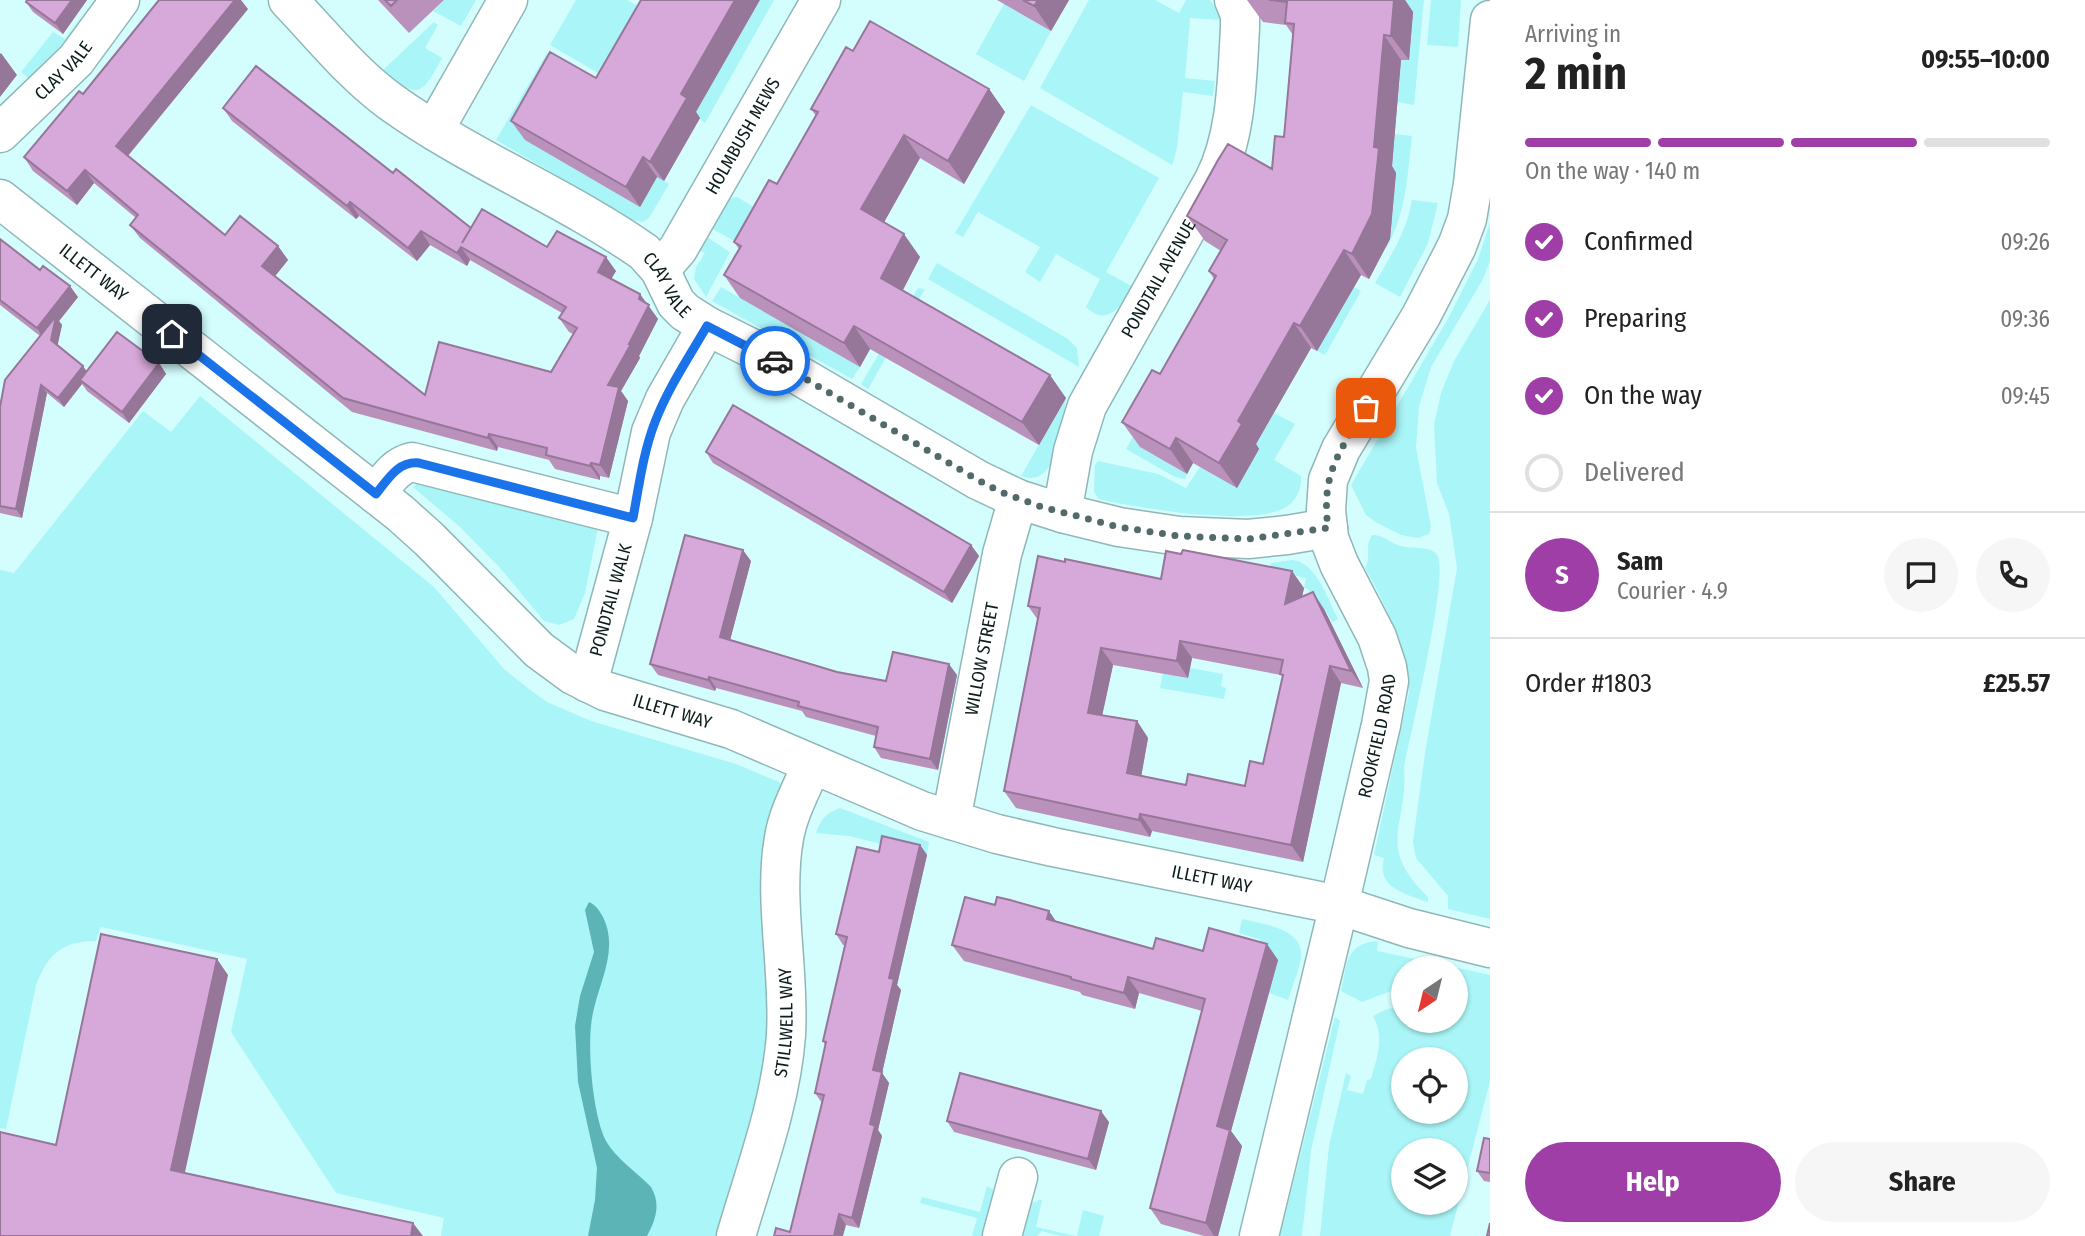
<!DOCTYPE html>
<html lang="en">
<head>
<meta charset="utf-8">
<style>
	body { margin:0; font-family:"Fira Sans Condensed",sans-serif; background:#f6f6f6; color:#222; height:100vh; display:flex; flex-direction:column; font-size:26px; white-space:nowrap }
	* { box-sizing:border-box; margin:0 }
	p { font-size:23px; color:#767676 }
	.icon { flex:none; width:38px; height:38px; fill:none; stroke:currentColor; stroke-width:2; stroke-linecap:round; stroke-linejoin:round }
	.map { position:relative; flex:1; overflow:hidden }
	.sheet { display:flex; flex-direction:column; background:#fff; width:595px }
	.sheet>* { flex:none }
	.needle { width:46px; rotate:215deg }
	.fabs { position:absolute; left:1391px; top:956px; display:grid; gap:14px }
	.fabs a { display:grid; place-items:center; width:77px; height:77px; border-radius:50%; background:#fff; box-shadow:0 2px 5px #0004; font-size:35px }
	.pin { position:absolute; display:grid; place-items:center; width:60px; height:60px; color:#fff; margin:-30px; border-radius:14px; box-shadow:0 4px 10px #0006 }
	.courier { position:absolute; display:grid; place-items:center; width:70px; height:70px; margin:-35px; border:5px solid #1a73e8; border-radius:50%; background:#fff; color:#222; box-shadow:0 2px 9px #0007 }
	.headline em { font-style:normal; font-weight:700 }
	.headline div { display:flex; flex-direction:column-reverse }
	.headline { display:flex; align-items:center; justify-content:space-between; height:119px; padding:0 35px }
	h1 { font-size:46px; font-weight:700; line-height:52px }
	.bar { display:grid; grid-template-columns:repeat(4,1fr); gap:10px 7px; align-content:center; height:84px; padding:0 35px }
	.bar i { height:9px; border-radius:5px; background:#e0e0e0 }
	.bar .active { background:#9e3ea6 }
	.bar p { grid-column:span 4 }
	.line { display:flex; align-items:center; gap:18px; padding:0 35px; border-top:2px solid #e0e0e0 }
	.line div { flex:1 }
	.round { display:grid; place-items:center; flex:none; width:74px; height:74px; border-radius:37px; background:#f6f6f6 }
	ol { padding:0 35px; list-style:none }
	li { display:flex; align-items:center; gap:21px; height:77px }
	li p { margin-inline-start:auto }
	li .icon { padding:7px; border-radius:50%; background:#9e3ea6; color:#fff; stroke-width:4 }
	li:last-child { color:#767676 }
	li i { width:38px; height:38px; border:4px solid #e0e0e0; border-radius:50% }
	.cta { display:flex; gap:14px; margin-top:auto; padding:14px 35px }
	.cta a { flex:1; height:80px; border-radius:42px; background:#9e3ea6; color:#fff; font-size:28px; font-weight:700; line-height:80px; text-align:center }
	.cta a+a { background:#f6f6f6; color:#222 }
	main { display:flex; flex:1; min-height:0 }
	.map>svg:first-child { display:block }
</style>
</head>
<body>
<main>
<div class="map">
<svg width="1490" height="1236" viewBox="0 0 1490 1236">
	<rect width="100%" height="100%" fill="#d4fdfe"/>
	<path fill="#aaf5f7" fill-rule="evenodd" d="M444 0H476L461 26 433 11Z
		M576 0H627L656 17 617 84 550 45Z
		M760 0H774L705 123 695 114Z
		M1089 0H1155L1179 13 1186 0H1210L1218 11 1220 20 1190 18 1185 78 1215 81 1213 96 1183 92 1177 148 1172 165 1040 88Z
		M1390 0H1424L1414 105 1398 102 1401 60Z
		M1431 0H1461L1458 47 1427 45Z
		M1004 4 1051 31 1024 81 976 54Z
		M80 19 89 24 35 84 21 72 53 32 65 39Z
		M434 22 438 25 425 48 442 58C421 97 418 99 383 70Z
		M547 53 600 83 639 207 657 177 669 184 649 218 643 222 633 220 496 140Z
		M1031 105 1159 178 1106 272 1133 287C1122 305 1107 328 1086 307L1100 279 1056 254 1040 282 1025 272 1040 247 978 212 963 237 955 233Z
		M1395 134 1412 136C1407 177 1407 210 1387 247L1365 234 1367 216 1392 218 1396 173 1391 172Z
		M737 197 757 209 738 243 707 226 727 199Z
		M1412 200 1438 203 1428 243 1400 297 1375 283C1390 257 1407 231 1412 200Z
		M1490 223V261L1483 279 1431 367 1419 406 1416 448 1431 526 1429 534 1418 538 1401 535 1377 523 1366 515 1351 485 1449 317 1478 259Z
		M702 234 730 252 706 297 694 279 696 267 705 253 695 248Z
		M937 263 1068 339 1077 348 1079 367 928 279Z
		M1330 274 1361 291 1325 355 1317 351 1341 309Z
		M721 287 860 367 852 379 712 301Z
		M918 288 925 289 868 389 861 384Z
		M1490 300V919L1448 909V896L1416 858 1413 842 1425 753 1457 568 1449 514 1437 483 1434 424 1441 393 1454 361Z
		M1160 389 1140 447 1187 474 1185 479 1175 477 1126 449Z
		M200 396 434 587 504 669 529 689 547 702 591 721 736 764 779 782 783 787 771 1031 755 1118 718 1236H441L444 1218 336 1193 231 1032 247 959 101 927 96 941C62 941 48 954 36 985L6 1129 0 1128V570L14 573 143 411 171 432Z
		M1066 398C1063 422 1059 490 1021 476Z
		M1274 413 1295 424 1274 460 1301 476C1302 487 1297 499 1289 505 1260 529 1143 508 1107 501L1099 499 1094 492 1095 465 1098 461 1158 474 1186 488 1200 467 1255 446Z
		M420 481 599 522 585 593 574 619 559 625 544 621 501 569 460 527 413 487Z
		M1372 535C1383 534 1391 544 1401 546 1411 549 1432 546 1437 555 1450 573 1410 736 1404 767 1409 825 1374 845 1428 897V902C1405 894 1376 888 1384 858L1374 855 1409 692C1405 647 1388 608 1365 568 1372 558 1364 546 1372 535Z
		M1293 560C1317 563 1328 600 1338 619L1332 622 1325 609 1319 611 1308 589 1304 588 1306 578 1289 574 1266 580 1271 563Z
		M1166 657 1190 668 1223 674 1221 686 1226 688 1224 699 1160 688Z
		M840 808 929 842 927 855 849 836 816 833C821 819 826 813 840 808Z
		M1242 919C1262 924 1304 928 1301 957 1299 971 1292 986 1288 1000L1269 993 1258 954 1261 940 1239 933Z
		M1378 941 1377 951 1415 959 1412 968H1404L1403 983 1391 991 1362 1002 1341 991C1347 965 1345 943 1378 941Z
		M1432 962 1490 975V1081L1450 1236H1320L1329 1146 1346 1073 1351 1076 1347 1090 1363 1094 1367 1080 1371 1079C1377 1057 1385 1038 1373 1016L1385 1010 1403 1005 1404 1020H1456V968H1431ZM1404 1059H1456V1111H1404ZM1404 1150H1456V1202H1404Z
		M1335 1017 1340 1021 1311 1151 1302 1236H1280Z
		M987 1186 998 1193 989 1236H972L977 1218 920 1203 922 1197 980 1212Z
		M1039 1200H1042L1036 1227 1076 1236H1060L1042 1231 1037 1236H1017L1027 1205Z
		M1083 1210 1104 1216 1099 1236H1077Z"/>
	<path fill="#5cb4b6" d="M589 902C596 905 599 910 603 917 621 954 594 989 591 1026 588 1054 593 1116 606 1141 616 1159 638 1173 651 1187 661 1204 656 1219 647 1236H588L595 1200 597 1168 578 1082 575 1026 580 996 594 952 585 910Z"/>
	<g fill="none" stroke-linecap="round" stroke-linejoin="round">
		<g stroke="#90b7b8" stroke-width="41">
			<g id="street">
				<path id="s1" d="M288 0C321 34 352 74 391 102 470 159 564 196 644 252L660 270 676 303 685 312 707 326 757 351 978 480 1018 499 1062 513 1119 527 1179 536 1248 539 1287 535 1328 528"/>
				<path d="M434 130 508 0"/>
				<path id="s2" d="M0 133 76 60 120 0"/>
				<path id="s3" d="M660 270 678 249 821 0"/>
				<path d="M376 494C387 480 395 466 412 462L633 518"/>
				<path id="s4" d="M1062 513 1073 451 1087 406 1214 180C1237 135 1237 78 1240 28V15L1234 0"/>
				<path id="s5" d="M588 683 633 518 651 432 665 399 707 326"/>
				<path id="s6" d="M951 820 1002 554 1018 499"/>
				<path id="s7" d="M736 1236C755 1171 781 1103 786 1035 790 972 773 899 784 838 788 813 802 788 812 764"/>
				<path d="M1002 1236 1018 1177"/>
			</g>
		</g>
		<g stroke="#90b7b8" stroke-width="41">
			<g id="secondary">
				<path id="s8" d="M0 199 400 513 429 539 539 650 573 675 605 691 731 729 922 811 997 834 1053 847 1339 905 1409 928 1490 948"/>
				<path id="s9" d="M1259 1236 1339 905 1381 725 1389 681 1387 667 1377 637 1339 564 1329 538 1326 510 1328 480 1341 449 1421 316 1457 246 1467 219 1473 184 1490 20"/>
			</g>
		</g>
		<use href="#street" stroke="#fff" stroke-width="38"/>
		<use href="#secondary" stroke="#fff" stroke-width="38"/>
	</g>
	<path fill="#b991bb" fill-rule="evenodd" d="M27 0H87L63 34 33 12 26 2Z
		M378 0H444L409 33Z
		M997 0H1069L1051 31Z
		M1247 0H1405L1413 12 1409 60H1401L1392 166 1396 173 1390 239 1369 279 1361 275 1317 351 1311 348 1256 444 1259 449 1237 488 1193 463 1187 474 1140 447 1122 422 1160 374 1214 279 1209 271 1221 251 1205 241 1187 216 1272 169 1284 137 1293 35 1286 25 1263 22Z
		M248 9 128 156 225 235 278 246 288 260 275 276 425 395 551 372 573 334 569 332 559 318 562 313 470 260 467 266 430 245 417 261 359 216 356 219 232 121 223 108 393 173 472 228 547 247 616 271 611 279 647 304 658 319 639 356 640 358 621 391 628 401 609 478 600 476V480L555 469 549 460 498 447 497 451 352 412 140 238 130 225 136 218 94 183 77 205 33 171 24 157 83 94Z
		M853 51 989 89 1005 112 964 184 920 158 884 222 920 257 903 290 1066 398 1039 445 870 349 860 367 740 298 724 275 739 249 734 242 777 184 816 116 811 109Z
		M596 78 696 112 700 118 664 181 657 177 640 207 525 140 511 121Z
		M0 239 40 270 78 297 59 321 62 325 57 345 87 371 159 363 166 374 129 423 87 391 82 384 64 407 47 393 22 518 0 513V407L40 336 0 305Z
		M706 452 971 545 979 556 952 603 713 463Z
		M751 561 730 640 837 672 886 681 957 675 938 770 881 758 874 747 876 736 806 717 802 711 716 688 715 691 658 675 650 664Z
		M1065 562 1161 579 1304 588 1302 596 1324 609 1363 688 1341 683 1303 862 1152 831 1150 837 1016 808 1004 791 1038 620 1028 606ZM1192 658 1281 675 1283 677 1263 764 1245 786 1186 785 1141 776 1148 738 1137 721 1102 716 1113 665 1188 678Z
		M920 845 927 855 897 985 901 990 882 1073 889 1083 878 1130 882 1136 859 1228 846 1225 790 1232 822 1103 815 1093 825 1045 823 1041 845 945H843L836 934 879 852Z
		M1056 921 1153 949 1203 951 1278 960 1231 1131 1242 1146 1218 1236H1204L1161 1224 1150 1208 1202 1011 1139 993 1135 1009 1082 995 1080 992 964 961 952 945Z
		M947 1121 1109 1122 1096 1170 954 1132Z
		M1490 1139V1182L1484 1181 1477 1171Z"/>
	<path fill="#967699" d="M72 0H87L63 34 55 23Z
		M235 0H241L248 9 125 159 116 146Z
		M735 0H760L696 112 700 118 664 181 650 162 681 94Z
		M1038 0H1069L1051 31 1034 6Z
		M1394 0H1405L1413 12 1409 60 1391 36Z
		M1384 35 1401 60 1392 166 1396 173 1390 239 1369 279 1352 254 1374 147Z
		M1 53 17 75 0 97V54Z
		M989 89 1005 112 964 184 948 161Z
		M904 135 920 158 878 233 861 209Z
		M643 157 657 177 640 207 626 187Z
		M85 170 94 183 77 205 67 191Z
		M350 202 359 216 356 219 347 206Z
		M421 231 430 245 417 261 408 248Z
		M904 234 920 257 897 301 881 278Z
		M278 246 288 260 272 280 262 266Z
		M461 247 470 260 467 266 457 253Z
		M1344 250 1361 275 1317 351 1300 326Z
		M606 257 616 271 607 286 598 272Z
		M70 286 78 297 59 321 62 325 57 348 44 339 37 328Z
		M640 294 658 319 639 356 640 358 621 391 628 401 609 478 600 465 608 385Z
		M1294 323 1311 348 1256 444 1259 449 1237 488 1219 463 1238 421Z
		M854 326 870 349 860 367 844 343Z
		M159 363 166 374 129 423 122 412Z
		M83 366 89 375 80 380 82 384 64 407 58 398Z
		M1050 375 1066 398 1039 445 1022 422Z
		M41 385 47 393 22 518 16 509Z
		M489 434 498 447 497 451 488 438Z
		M1176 438 1193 463 1187 474 1170 449Z
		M591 463 600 476V480L590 466Z
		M971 545 979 556 952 603 944 592Z
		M743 550 751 561 728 648 720 637Z
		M1292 571 1304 588 1297 620 1285 604Z
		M1313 592 1324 609 1363 688 1351 671Z
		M1180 641 1192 658 1188 678 1177 661Z
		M1101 648 1113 665 1099 730 1088 713Z
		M949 664 957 675 938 770 930 759Z
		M1330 666 1341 683 1303 862 1291 845Z
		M709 677 716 688 715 691 708 680Z
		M1137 721 1148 738 1139 789 1127 773Z
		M1140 814 1152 831 1150 837 1139 820Z
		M920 845 927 855 897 985 901 990 882 1073 889 1083 878 1130 882 1136 859 1228 852 1218 870 1124 873 1070 889 978Z
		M1049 911 1060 927 1047 919Z
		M1267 944 1278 960 1231 1131 1242 1146 1218 1236H1214L1206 1223 1217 1126Z
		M217 959 228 975 182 1186 171 1170Z
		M1128 977 1139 993 1135 1009 1124 993Z
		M1101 1111 1109 1122 1096 1170 1088 1159Z
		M839 1214 846 1225 843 1236H834Z
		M413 1223 423 1236H411Z"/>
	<path fill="#d7a9da" stroke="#967699" stroke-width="2" fill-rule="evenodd" d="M27 0H72L55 23 26 2Z
		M159 0H235L116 146 225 235 240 216 278 246 262 266 425 395 439 342 551 372 577 328 559 318 566 307 461 247 457 253 421 231 408 248 350 202 347 206 223 108 256 66 393 173 396 169 471 228 462 243 482 209 547 247 557 231 606 257 598 272 640 294 639 299 649 305 629 344H631L608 385 619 387 600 465 591 463 590 466 546 455 547 448 489 434 488 438 343 398 130 225 138 215 85 170 67 191 24 157 79 91 83 94Z
		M385 0H397L391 6Z
		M641 0H735L681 94 687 98 650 162 643 157 626 187 511 121 550 52 596 78Z
		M1023 0H1038L1034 6Z
		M1269 0H1394L1391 36 1384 35 1374 147 1379 148 1372 214 1352 254 1344 250 1300 326 1294 323 1238 421 1242 424 1219 463 1176 438 1170 449 1122 422 1152 370 1160 374 1216 276 1209 271 1227 240 1187 216 1218 160 1228 144 1272 169 1275 136 1284 137 1294 24 1285 23 1287 2Z
		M870 21 989 89 948 161 904 135 861 209 904 234 881 278 1050 375 1022 422 854 326 844 343 724 275 741 246 734 242 769 180 777 184 818 112 811 109 846 47 853 51Z
		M0 239 40 270 43 266 70 286 37 328 0 300Z
		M56 316 51 340 83 366 58 398 41 385 16 509 0 506V407L5 380Z
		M117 332 159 363 122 412 80 380Z
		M733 405 971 545 944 592 706 452Z
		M685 535 743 550 720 637 837 672 886 681 893 652 949 664 930 759 874 747 878 727 798 706 799 702 709 677 708 680 650 664Z
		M1183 550 1292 571 1285 604 1313 592 1351 671 1330 666 1291 845 1140 814 1139 820 1004 791 1040 608 1028 606 1038 556 1065 562V559L1161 579 1166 551 1181 554ZM1180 641 1283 660 1280 674 1283 675 1263 764 1250 761 1245 786 1188 774 1186 785 1127 773 1137 721 1088 713 1101 648 1177 661Z
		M882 836 920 845 889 978 894 979 873 1070 882 1072 870 1124 875 1126 852 1218 839 1214 834 1236H774L776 1228 790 1232 824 1095 815 1093 826 1042 823 1041 847 937 836 934 857 847 879 852Z
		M965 897 995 905 997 897 1010 900 1049 911 1047 919 1153 949 1156 938 1203 951 1209 928 1267 944 1217 1126 1230 1130 1206 1223 1150 1208 1205 999 1128 977 1124 993 1071 979V977L952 945Z
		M101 934 217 959 171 1170 413 1223 411 1236H0V1132L56 1145Z
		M960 1073 1101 1111 1088 1159 947 1121Z
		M1484 1138 1490 1139V1173L1477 1171Z
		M1490 1223V1236H1487Z"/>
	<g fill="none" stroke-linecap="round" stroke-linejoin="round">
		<path stroke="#526a6a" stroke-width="7" stroke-dasharray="0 12.6" d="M775 361 978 480 1001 492 1042 507 1119 527 1179 536 1248 539 1328 528C1321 473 1339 453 1366 408"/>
		<path stroke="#1a73e8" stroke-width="9" d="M172 334 376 494C388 479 398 461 419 463L633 518C639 486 643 453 655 422 668 388 689 357 707 326L775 361"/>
	</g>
	<g text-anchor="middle" stroke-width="5" stroke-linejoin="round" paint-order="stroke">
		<g font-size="18" fill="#0c1b1b" stroke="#d4fdfe">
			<text dy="6" stroke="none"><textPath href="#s2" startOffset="89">CLAY VALE</textPath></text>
			<text dy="6" stroke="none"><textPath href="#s3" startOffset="158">HOLMBUSH MEWS</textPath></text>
			<text dy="6" stroke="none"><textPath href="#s8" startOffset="119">ILLETT WAY</textPath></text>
			<text dy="6" stroke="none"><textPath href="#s4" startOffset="256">PONDTAIL AVENUE</textPath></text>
			<text dy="6" stroke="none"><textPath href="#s1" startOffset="480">CLAY VALE</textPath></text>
			<text dy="6" stroke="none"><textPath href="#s5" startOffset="86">PONDTAIL WALK</textPath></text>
			<text dy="6" stroke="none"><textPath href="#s6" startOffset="164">WILLOW STREET</textPath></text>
			<text dy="6" stroke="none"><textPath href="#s8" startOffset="852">ILLETT WAY</textPath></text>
			<text dy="6" stroke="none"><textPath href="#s9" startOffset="514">ROOKFIELD ROAD</textPath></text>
			<text dy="6" stroke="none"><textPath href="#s8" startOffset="1419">ILLETT WAY</textPath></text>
			<text dy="6" stroke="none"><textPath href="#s7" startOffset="220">STILLWELL WAY</textPath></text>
		</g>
	</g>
</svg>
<div class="fabs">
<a><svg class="needle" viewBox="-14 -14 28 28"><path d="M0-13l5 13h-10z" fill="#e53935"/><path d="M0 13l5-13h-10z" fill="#767676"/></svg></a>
<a><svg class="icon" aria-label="locate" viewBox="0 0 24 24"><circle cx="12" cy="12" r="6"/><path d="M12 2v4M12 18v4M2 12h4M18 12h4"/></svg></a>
<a><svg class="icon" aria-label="layers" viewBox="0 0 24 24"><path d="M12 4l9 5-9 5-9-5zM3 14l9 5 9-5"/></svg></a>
</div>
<div class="pin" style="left:1366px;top:408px;background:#ea580c"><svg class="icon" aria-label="bag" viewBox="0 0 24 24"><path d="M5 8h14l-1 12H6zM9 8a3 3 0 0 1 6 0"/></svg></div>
<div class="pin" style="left:172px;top:334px;background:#1f2937"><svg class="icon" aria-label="home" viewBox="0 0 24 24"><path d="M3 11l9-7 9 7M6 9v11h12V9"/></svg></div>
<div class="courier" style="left:775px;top:361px"><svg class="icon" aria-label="car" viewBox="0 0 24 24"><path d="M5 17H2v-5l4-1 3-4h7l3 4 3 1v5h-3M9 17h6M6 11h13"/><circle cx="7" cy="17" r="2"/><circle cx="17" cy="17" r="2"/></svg></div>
</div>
<section class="sheet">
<div class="headline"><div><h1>2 min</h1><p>Arriving in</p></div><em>09:55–10:00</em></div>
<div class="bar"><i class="active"></i><i class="active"></i><i class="active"></i><i></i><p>On the way · 140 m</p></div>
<ol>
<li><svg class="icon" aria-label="check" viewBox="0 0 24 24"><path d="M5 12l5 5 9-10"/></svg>Confirmed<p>09:26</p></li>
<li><svg class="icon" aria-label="check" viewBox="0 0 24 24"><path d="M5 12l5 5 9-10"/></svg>Preparing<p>09:36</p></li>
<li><svg class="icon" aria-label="check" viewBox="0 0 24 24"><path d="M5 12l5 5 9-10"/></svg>On the way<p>09:45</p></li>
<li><i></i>Delivered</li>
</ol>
<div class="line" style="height:126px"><b class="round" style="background:#9e3ea6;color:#fff">S</b><div><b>Sam</b><p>Courier · 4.9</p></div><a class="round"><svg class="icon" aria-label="chat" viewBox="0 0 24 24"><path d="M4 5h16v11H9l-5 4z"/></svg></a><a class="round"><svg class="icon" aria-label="phone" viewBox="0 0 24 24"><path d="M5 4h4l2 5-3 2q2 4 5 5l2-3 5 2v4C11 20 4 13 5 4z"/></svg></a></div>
<div class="line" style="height:91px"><div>Order #1803</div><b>£25.57</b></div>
<div class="cta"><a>Help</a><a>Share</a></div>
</section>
</main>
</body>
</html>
